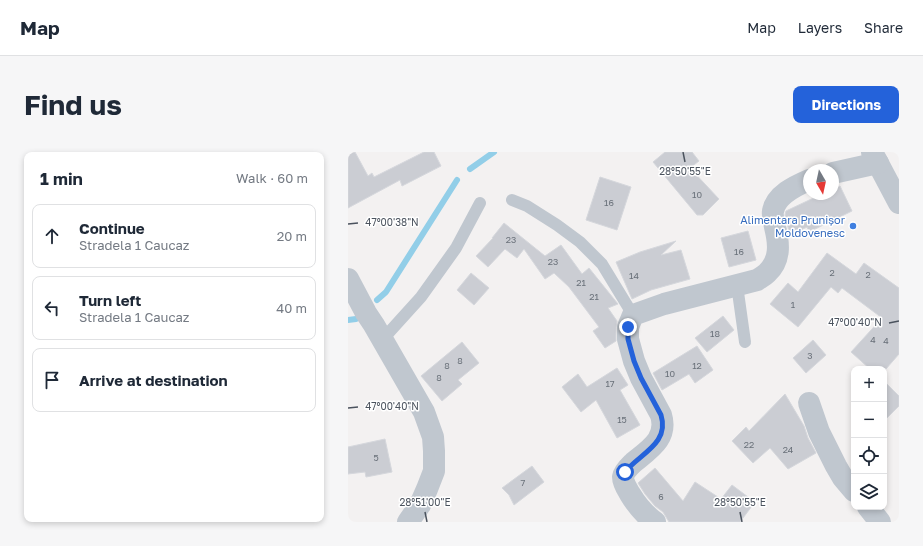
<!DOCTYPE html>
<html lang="en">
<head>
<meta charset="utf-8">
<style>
	body { margin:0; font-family:"Golos Text",sans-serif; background:#f6f6f7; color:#1f2937 }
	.controls { position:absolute; right:12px; bottom:12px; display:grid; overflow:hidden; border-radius:8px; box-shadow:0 2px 6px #0003 }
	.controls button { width:36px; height:36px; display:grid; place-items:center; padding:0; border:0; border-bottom:1px solid #e0e1e3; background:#fff; color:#1f2937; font:20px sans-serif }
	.compass { position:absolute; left:455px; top:12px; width:36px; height:36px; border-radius:50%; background:#fff; box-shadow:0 2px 6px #0003; rotate:171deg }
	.stop { position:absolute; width:12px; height:12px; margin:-9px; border:3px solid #2462da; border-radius:50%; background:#fff }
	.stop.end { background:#2462da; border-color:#fff; box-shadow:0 1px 4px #0008 }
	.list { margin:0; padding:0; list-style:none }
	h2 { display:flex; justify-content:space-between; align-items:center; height:52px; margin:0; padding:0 16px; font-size:17px }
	h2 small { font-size:13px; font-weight:400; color:#747a83 }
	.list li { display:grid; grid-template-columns:26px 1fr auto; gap:12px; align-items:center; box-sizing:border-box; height:64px; margin:0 8px 8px; padding:0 8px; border:1px solid #e0e1e3; border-radius:8px }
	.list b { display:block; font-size:15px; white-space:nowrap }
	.list p { margin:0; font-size:13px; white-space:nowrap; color:#747a83 }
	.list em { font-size:13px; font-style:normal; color:#747a83 }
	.icon { flex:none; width:22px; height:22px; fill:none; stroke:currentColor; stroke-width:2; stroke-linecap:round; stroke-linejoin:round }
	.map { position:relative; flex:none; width:551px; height:370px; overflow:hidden; border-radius:8px }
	header { display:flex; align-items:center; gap:24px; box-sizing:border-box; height:56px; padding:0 20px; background:#fff; border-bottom:1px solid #e0e1e3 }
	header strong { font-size:19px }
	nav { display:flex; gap:22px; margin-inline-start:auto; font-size:14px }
	.intro { display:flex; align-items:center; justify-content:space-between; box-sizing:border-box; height:96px; padding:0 24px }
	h1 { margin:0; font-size:28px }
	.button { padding:10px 18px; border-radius:8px; background:#2462da; color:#fff; font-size:14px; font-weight:700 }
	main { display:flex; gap:24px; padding:0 24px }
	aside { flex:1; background:#fff; border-radius:8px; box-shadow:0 2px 6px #0003 }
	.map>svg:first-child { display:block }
</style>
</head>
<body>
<header>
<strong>Map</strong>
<nav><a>Map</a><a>Layers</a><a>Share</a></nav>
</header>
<div class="intro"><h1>Find us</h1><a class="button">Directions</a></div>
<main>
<aside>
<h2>1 min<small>Walk · 60 m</small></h2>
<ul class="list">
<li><svg class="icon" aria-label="ahead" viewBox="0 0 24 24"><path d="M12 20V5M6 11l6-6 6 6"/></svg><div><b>Continue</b><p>Stradela 1 Caucaz</p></div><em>20 m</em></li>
<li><svg class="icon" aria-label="left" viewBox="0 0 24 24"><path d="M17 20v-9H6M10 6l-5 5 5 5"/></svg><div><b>Turn left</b><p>Stradela 1 Caucaz</p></div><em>40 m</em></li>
<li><svg class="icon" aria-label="arrive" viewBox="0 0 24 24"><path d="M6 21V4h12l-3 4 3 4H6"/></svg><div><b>Arrive at destination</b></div></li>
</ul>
</aside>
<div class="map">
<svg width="551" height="370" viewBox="0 0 551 370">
	<rect width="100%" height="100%" fill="#f3f1f1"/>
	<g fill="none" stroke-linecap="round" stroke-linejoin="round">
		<g stroke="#92cee8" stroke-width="6">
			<polyline points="122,17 146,0"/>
			<polyline points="29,148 38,140 109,28"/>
			<polyline points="0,168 8,167"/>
		</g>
	</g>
	<g fill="#cbcdd3" stroke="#d5d7dc">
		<polygon points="0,0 7,0 20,24 24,21 26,25 76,0 86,0 93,14 54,34 52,28 0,56"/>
		<polygon points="317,0 344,0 351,9 342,16 371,47 355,63 349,63 305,10"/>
		<polygon points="252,25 283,35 269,78 238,68"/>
		<polygon points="492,34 504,59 461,80 459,75 442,83 437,63 438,59 474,42 485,42 485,37"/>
		<polygon points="156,71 197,104 213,93 234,122 241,116 270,152 260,156 269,169 268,175 268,189 257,196 245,179 251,175 221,135 206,121 197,127 176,97 169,106 157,97 140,115 128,104 145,86 144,86"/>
		<polygon points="400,79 408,108 381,115 373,86"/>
		<polygon points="328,89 313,103 333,98 342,127 303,138 284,147 268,110 292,100"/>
		<polygon points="479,101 508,122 516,111 551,136 551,202 538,217 522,217 503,200 534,166 494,136 490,141 483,135 450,175 422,152 440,131 450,140"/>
		<polygon points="123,121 141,136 126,153 109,138"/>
		<polygon points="375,164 386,178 359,200 347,186"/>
		<polygon points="465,188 478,203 458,221 445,206"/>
		<polygon points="114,190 131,211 110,228 114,232 94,249 73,224"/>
		<polygon points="349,194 365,218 347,231 341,222 314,238 305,221"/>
		<polygon points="269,216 280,233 272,238 292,273 269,286 248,248 233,260 214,235 230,222 239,235"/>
		<polygon points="536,229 551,244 551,254 536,269"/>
		<polygon points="437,242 456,274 460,286 468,301 440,317 422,296 405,311 384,289 398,275 401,279"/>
		<polygon points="37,287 44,320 18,325 17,320 0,322 0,295"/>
		<polygon points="184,314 196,330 166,353 161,343 154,336"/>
		<polygon points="307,316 335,349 347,330 373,347 384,333 404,348 404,354 392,370 321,370 315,360 307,354 297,342 290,331"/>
	</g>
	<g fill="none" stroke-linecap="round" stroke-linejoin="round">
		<g stroke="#c0c7cf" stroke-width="12">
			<polyline points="164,48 179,54 209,73 232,90 254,112 285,163"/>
			<polyline points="389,133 397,190"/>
			<polyline points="35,187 73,145 108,96 132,51"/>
		</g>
		<g stroke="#c0c7cf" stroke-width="22">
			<polyline points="524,0 551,51"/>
			<polyline points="485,21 530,11"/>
			<polyline points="0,127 18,161 26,173 76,260 85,285 86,299 86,319 79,337 72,353 60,370"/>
			<polyline points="461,251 471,280 488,314 495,326 506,339"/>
			<polyline points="520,355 532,370"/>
			<path d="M 307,370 C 297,363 288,352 282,342 C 279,337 275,331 275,325 C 276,319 282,314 286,310 C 302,297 320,286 313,263 L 293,226 L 286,209 L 280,187 L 280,175 L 285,163 L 316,152 L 409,128 C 412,126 416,124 419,121 C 433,108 431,91 427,75 C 426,70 424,64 425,59 C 428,43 447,34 461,28"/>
		</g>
	</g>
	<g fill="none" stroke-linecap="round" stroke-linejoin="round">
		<path stroke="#2462da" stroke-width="5" d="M 277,320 C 291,302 322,292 313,263 L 293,226 L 286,209 L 280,187 L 280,175"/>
	</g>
	<path fill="none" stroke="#4a525d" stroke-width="1.5" d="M 335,0 L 337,10M 0,72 L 10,71M 541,171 L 551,169M 0,256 L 10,255M 77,360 L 79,370M 392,360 L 394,370"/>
	<circle fill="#3f7fe0" stroke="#fff" stroke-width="1.5" cx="505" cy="74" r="4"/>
	<g text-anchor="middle" stroke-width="3" stroke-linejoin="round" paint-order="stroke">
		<g font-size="9" fill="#6a717a">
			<text x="349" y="46">10</text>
			<text x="261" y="54">16</text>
			<text x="163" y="91">23</text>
			<text x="391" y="103">16</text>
			<text x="205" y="113">23</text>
			<text x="484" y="124">2</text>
			<text x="520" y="126">2</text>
			<text x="286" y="127">14</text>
			<text x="233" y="134">21</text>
			<text x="246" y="148">21</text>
			<text x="445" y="156">1</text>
			<text x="367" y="185">18</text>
			<text x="525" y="191">4</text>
			<text x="538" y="192">4</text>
			<text x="462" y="207">3</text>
			<text x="112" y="212">8</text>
			<text x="99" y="217">8</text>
			<text x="349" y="217">12</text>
			<text x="322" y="225">10</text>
			<text x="91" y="229">8</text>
			<text x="262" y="235">17</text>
			<text x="274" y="271">15</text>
			<text x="401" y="296">22</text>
			<text x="440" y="301">24</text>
			<text x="28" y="309">5</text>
			<text x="175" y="334">7</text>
			<text x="313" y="348">6</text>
		</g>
		<g font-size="11" fill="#366cbe" stroke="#fff" text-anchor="end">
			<text x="497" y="72">Alimentara Prunișor<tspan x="497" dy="13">Moldovenesc</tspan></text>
		</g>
	</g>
	<g font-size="10" text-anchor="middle" fill="#4a525d" stroke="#fff" stroke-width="3" stroke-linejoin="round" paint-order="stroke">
		<text x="337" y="23">28°50'55"E</text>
		<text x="44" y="74">47°00'38"N</text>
		<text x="507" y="174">47°00'40"N</text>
		<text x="44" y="258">47°00'40"N</text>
		<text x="77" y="354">28°51'00"E</text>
		<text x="392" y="354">28°50'55"E</text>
	</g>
</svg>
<div class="controls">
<button>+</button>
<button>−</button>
<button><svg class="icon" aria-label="locate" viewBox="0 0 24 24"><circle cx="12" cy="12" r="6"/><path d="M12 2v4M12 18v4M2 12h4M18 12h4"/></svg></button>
<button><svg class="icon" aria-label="layers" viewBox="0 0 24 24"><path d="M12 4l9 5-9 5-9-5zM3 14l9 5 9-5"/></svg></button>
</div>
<svg class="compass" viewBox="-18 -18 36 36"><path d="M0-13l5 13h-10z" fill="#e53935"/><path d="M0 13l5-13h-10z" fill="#747a83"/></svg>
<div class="stop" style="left:277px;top:320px"></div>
<div class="stop end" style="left:280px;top:175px"></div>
</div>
</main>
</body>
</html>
